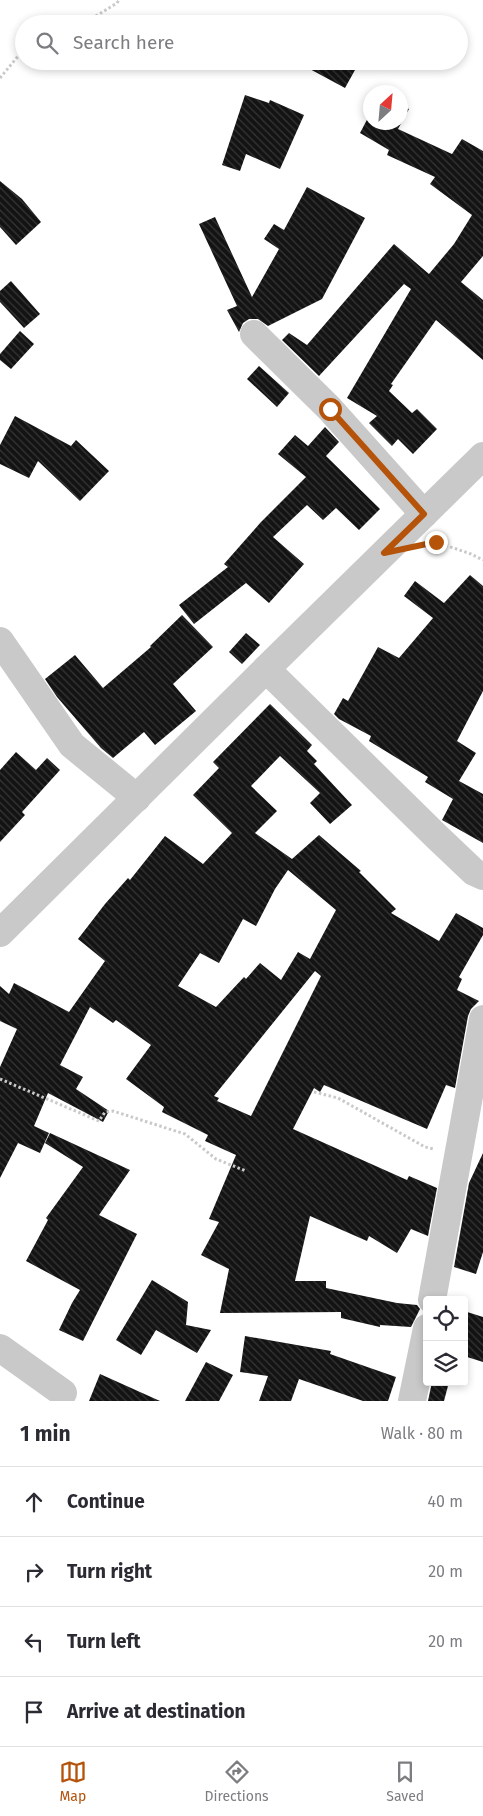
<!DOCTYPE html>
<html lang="en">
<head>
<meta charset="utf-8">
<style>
	body { margin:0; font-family:"Fira Sans",sans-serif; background:#f2f2f3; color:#2b2b33 }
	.controls { position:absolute; right:15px; bottom:15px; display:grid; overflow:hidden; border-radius:5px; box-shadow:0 2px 8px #0003 }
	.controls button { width:45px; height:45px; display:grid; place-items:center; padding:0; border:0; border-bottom:1px solid #e1e1e2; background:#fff; color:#2b2b33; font:25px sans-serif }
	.compass { position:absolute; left:363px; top:85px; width:45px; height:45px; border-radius:50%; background:#fff; box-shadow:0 2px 8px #0003; rotate:26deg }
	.stop { position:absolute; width:15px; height:15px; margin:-11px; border:4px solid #b45309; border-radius:50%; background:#fff }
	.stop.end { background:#b45309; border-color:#fff; box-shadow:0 1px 5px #0008 }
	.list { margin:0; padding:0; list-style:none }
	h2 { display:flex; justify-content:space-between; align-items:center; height:65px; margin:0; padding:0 20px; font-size:21px }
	h2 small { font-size:16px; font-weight:400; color:#7c7c81 }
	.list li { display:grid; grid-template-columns:32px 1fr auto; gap:15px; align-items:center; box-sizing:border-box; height:70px; padding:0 20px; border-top:1px solid #e1e1e2 }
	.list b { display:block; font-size:19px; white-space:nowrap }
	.list em { font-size:16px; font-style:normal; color:#7c7c81 }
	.icon { flex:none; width:28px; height:28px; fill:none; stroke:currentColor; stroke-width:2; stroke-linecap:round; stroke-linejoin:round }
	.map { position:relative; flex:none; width:483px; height:1401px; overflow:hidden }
	.search { position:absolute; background:#fff; box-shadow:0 2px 8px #0003; left:15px; right:15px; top:15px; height:55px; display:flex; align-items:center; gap:12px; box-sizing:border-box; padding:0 18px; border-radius:28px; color:#7c7c81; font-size:19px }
	.sheet { height:345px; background:#fff }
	nav { display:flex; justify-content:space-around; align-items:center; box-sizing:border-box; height:70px; border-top:1px solid #e1e1e2; background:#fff; font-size:14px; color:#7c7c81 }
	nav a { display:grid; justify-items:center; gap:2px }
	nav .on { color:#b45309 }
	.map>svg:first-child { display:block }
</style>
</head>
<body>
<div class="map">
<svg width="483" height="1401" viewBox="0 0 483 1401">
	<defs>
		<pattern id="building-back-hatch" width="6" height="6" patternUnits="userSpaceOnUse" patternTransform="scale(1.25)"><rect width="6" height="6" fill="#131313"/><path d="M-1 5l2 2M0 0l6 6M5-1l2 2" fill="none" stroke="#363636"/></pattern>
	</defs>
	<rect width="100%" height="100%" fill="#fff"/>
	<g fill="url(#building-back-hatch)" fill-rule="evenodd">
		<polygon points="295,61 338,61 355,70 345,88"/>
		<polygon points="245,95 269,103 270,100 304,115 280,169 246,154 240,171 222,165"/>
		<polygon points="400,104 409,109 398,129 452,154 462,139 483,151 483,256 461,282 483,300 483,360 436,320 391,384 393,385 389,391 412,413 417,409 437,429 413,454 398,439 392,446 369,423 377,416 347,398 411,289 404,284 319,376 282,340 289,333 307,345 394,244 429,274 454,244 472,215 430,184 435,177 387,155 389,150 360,133 370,114 370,122 400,122"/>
		<polygon points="0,181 22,199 41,222 16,245 0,227"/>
		<polygon points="307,187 365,218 322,299 268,326 258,319 249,319 243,323 239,332 227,310 237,306 199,224 215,217 252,297 279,249 264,239 274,224 284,230"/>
		<polygon points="11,281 40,314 24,328 0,302 0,291"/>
		<polygon points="20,331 34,344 11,369 0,360 0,354"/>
		<polygon points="259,366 289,393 277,407 247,379"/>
		<polygon points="15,416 71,446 76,440 109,471 80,501 38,461 29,478 0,464 0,445"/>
		<polygon points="325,427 339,442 326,456 380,509 359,530 336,508 323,520 307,505 273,537 304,564 269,603 246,583 194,624 179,605 228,567 224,564 261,522 306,477 278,454 295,435 308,446"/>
		<polygon points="470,575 483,586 483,691 457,741 476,753 459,781 483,794 483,843 442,820 453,799 425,782 428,777 369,741 371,736 339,719 334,714 343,698 348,701 378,647 399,658 433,618 404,596 415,581 444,603"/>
		<polygon points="182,615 213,647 173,684 196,711 155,745 144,732 113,758 101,748 57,697 45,679 75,655 103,688 151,647 150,646"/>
		<polygon points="246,633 260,645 242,664 229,652"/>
		<path d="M 270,704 L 312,745 L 307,751 L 317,761 L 314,764 L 352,805 L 330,824 L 310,803 L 320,793 L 280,756 L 251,786 L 277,811 L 255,833 L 292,859 L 319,835 L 361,871 L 359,872 L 396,909 L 391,913 L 439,941 L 456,913 L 483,928 L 483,935 L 459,977 L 462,979 L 457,990 L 479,1001 L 471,1009 L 468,1016 L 455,1088 L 446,1085 L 427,1129 L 324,1085 L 320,1092 L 314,1088 L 293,1129 L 407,1180 L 409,1176 L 437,1188 L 428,1236 L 411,1229 L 397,1253 L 369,1236 L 367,1241 L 310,1216 L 295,1281 L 326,1281 L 326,1288 L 397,1303 L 417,1305 L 420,1309 L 411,1327 L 380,1325 L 380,1327 L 341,1318 L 341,1312 L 220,1313 L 229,1269 L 201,1255 L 219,1222 L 209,1219 L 236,1155 L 205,1141 L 208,1135 L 162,1112 L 164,1107 L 126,1079 L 151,1045 L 116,1020 L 113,1023 L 90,1007 L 60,1065 L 83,1077 L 76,1089 L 109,1111 L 103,1122 L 48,1093 L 34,1126 L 49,1133 L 40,1153 L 18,1143 L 0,1178 L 0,1067 L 17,1029 L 0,1021 L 0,986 L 9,994 L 14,983 L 69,1012 L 105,961 L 78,939 L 105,904 L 128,878 L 130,880 L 165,836 L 203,864 L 232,833 L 193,795 L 219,768 L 213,762 ZM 288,870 L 336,910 L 310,959 L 298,952 L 281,980 L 260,963 L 246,979 L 244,977 L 216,1007 L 178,986 L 200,953 L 219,963 L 243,919 L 256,926 L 275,889 ZM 315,971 L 321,976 L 251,1116 L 217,1101 L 219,1098 L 214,1096 Z"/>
		<polygon points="16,752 36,770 47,758 60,770 22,812 25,815 0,842 0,770"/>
		<polygon points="50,1133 130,1170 99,1215 137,1234 83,1341 59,1330 72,1303 80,1290 26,1261 48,1220 46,1218 83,1167 45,1143"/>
		<polygon points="483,1153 483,1252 476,1274 454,1267 469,1183"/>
		<polygon points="152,1280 188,1302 186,1325 211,1330 197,1353 156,1330 141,1355 116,1340"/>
		<polygon points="464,1311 483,1317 483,1362 464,1356"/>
		<polygon points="245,1336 331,1351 330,1354 396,1377 388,1401 363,1401 299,1379 291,1401 259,1401 268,1376 240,1372"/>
		<polygon points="206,1362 233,1375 219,1401 185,1401"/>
		<polygon points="100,1374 160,1401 89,1401"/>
		<polygon points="432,1382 449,1382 444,1401 428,1401"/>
	</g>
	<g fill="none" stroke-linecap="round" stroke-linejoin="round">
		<g stroke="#c9c9c9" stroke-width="3" stroke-dasharray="2.5 2.5" stroke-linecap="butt">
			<polyline points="83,24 117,3 119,0"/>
			<polyline points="0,78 24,49"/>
			<polyline points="431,543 436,542 471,554 483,560"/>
			<polyline points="0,1079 99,1121 105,1112 113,1111 185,1134 216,1159 246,1171"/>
			<polyline points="314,1092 338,1098 425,1147 434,1149"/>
		</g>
		<g stroke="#c9c9c9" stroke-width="28">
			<polyline points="254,334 330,409 424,514"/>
			<polyline points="0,641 72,745 137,798"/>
			<polyline points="266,669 436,836 474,872 483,876"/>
			<polyline points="432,1300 483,1019"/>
			<polyline points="0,1348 63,1393"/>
			<polyline points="412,1401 427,1328"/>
		</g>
		<polyline stroke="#c9c9c9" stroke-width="28" points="0,933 266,669 483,456"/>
	</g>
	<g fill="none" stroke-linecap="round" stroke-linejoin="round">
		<polyline stroke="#b45309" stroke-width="6" points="330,409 424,514 384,553 436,542"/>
	</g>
</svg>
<div class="controls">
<button><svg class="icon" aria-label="locate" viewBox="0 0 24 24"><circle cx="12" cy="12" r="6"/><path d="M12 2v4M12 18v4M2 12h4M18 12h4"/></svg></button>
<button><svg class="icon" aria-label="layers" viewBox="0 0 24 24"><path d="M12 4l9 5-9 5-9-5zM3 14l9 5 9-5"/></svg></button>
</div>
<svg class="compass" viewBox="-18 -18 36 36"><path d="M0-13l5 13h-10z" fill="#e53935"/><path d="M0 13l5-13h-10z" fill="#7c7c81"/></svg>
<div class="stop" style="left:330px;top:409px"></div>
<div class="stop end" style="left:436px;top:542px"></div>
<div class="search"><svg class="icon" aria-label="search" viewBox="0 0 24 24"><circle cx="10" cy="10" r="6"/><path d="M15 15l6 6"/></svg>Search here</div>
</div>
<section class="sheet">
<h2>1 min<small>Walk · 80 m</small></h2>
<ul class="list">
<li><svg class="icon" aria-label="ahead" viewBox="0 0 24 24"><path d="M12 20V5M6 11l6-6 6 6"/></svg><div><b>Continue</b></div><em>40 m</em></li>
<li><svg class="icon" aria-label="right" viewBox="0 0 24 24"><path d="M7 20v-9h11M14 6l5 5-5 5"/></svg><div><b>Turn right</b></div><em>20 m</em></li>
<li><svg class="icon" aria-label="left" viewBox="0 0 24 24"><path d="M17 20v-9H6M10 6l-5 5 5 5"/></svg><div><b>Turn left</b></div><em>20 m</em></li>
<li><svg class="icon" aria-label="arrive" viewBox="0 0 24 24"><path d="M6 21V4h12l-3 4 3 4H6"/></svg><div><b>Arrive at destination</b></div></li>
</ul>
</section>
<nav>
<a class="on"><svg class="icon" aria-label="map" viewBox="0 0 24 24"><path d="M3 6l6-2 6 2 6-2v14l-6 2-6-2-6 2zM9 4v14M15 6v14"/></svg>Map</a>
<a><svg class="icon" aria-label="directions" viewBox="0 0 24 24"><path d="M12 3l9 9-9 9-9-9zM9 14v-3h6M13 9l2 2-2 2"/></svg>Directions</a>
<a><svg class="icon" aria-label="saved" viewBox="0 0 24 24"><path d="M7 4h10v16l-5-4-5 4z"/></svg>Saved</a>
</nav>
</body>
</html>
